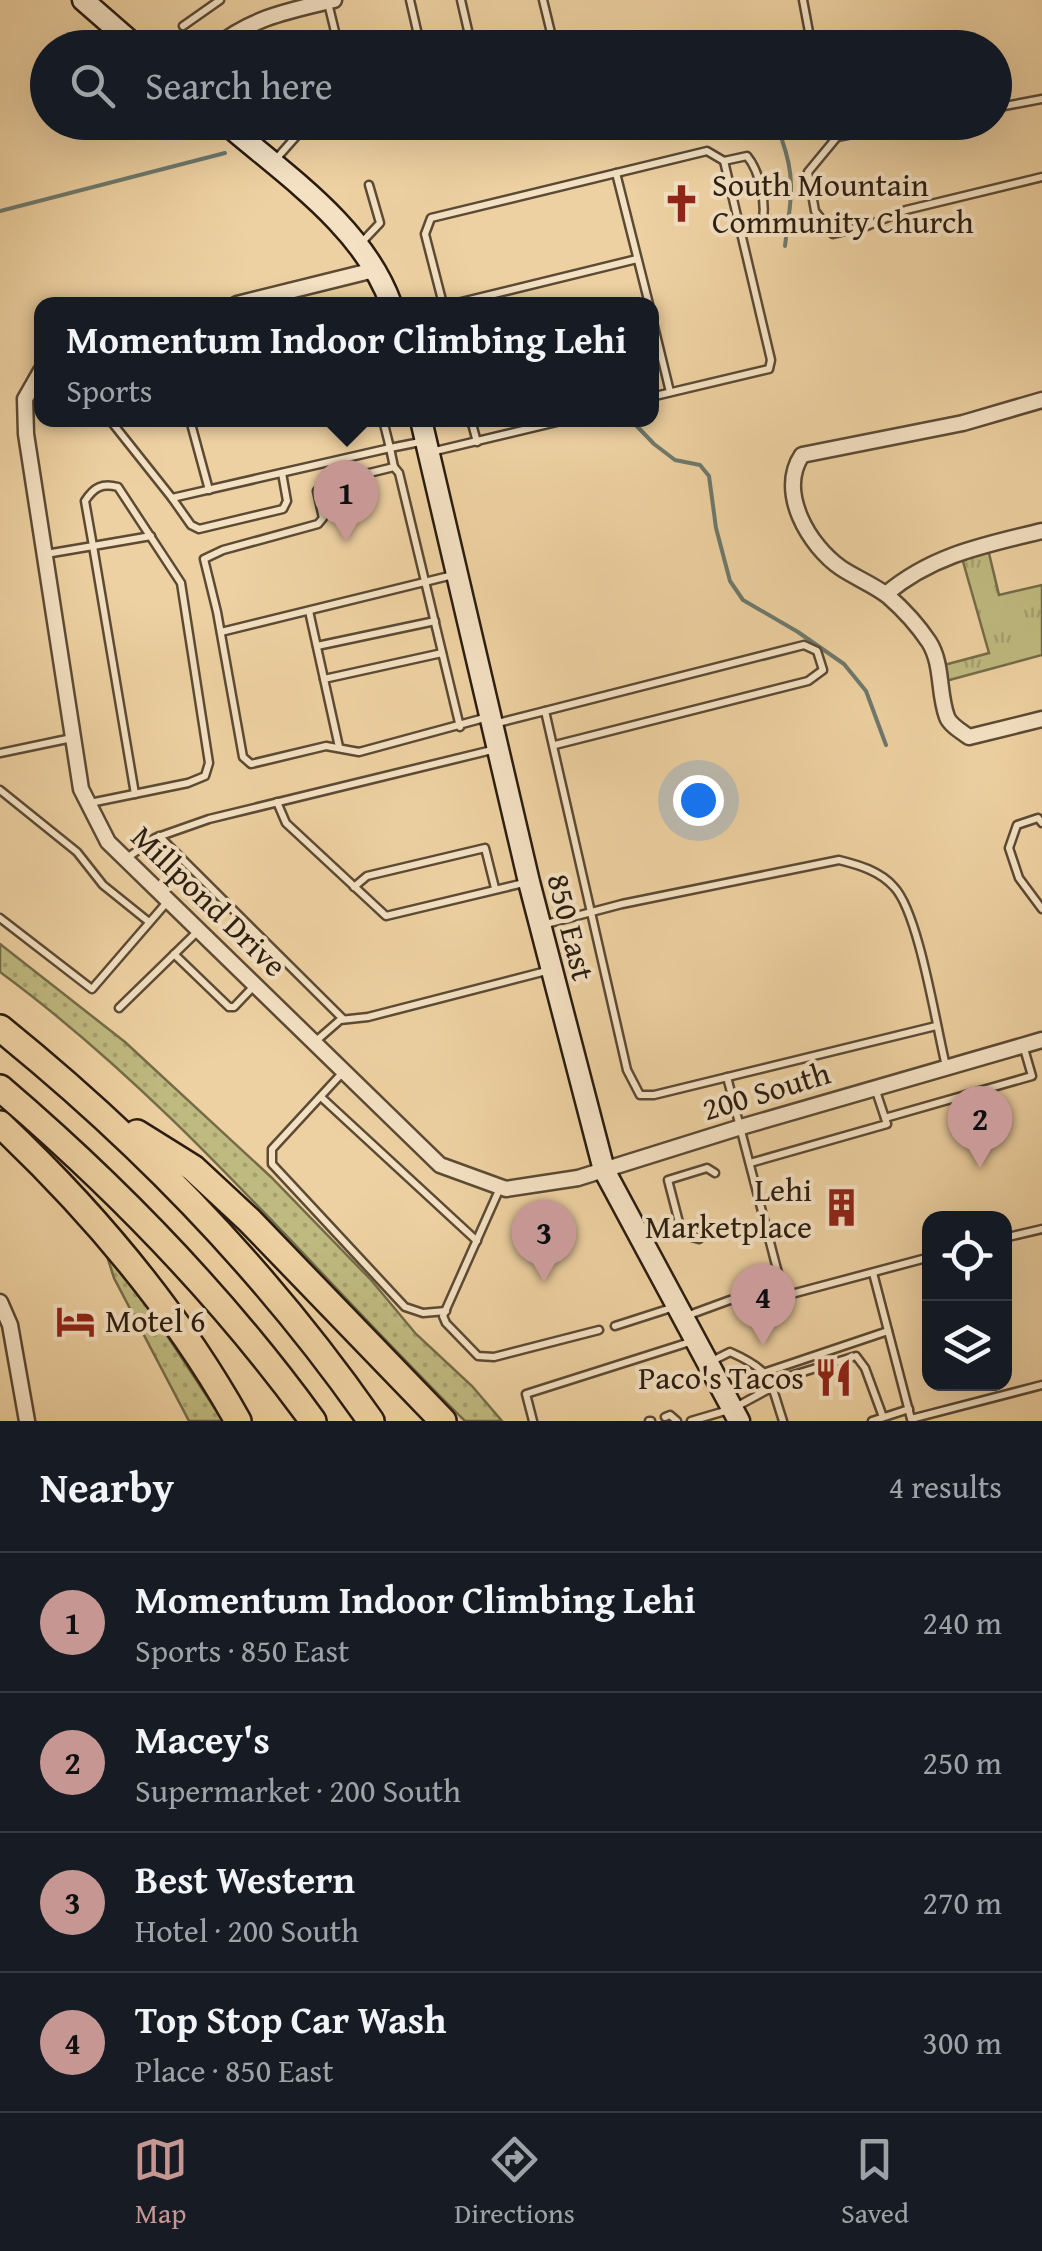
<!DOCTYPE html>
<html lang="en">
<head>
<meta charset="utf-8">
<style>
	body { margin:0; font-family:"Gentium Book Plus",serif; background:#20242c; color:#f1f3f6 }
	.controls { position:absolute; right:30px; bottom:30px; display:grid; overflow:hidden; border-radius:20px; box-shadow:0 10px 40px #0002 }
	.controls button { width:90px; height:90px; display:grid; place-items:center; padding:0; border:0; border-bottom:2px solid #363941; background:#171b24; color:#f1f3f6; font:50px sans-serif }
	.you { position:absolute; left:698px; top:800px; width:35px; height:35px; margin:-25px; border:8px solid #fff; border-radius:50%; background:#1a73e8; box-shadow:0 0 0 15px #1a73e833 }
	.badge { display:grid; place-items:center; width:65px; height:65px; border-radius:50%; background:#c59692; color:#111; font-size:32px; font-weight:700 }
	.pin { position:absolute; translate:-50% -82px; filter:drop-shadow(0 2px 5px #0008) }
	.pin::after { content:''; position:absolute; top:52px; width:35px; height:30px; background:inherit; clip-path:polygon(0 0,100% 0,50% 100%) }
	.popup { position:absolute; left:34px; top:297px; width:625px; height:130px; box-sizing:border-box; display:grid; place-content:center; border-radius:20px; background:#171b24; filter:drop-shadow(0 2px 8px #0005); font-size:32px; white-space:nowrap; color:#9ea1a6 }
	.popup b { font-size:38px; color:#f1f3f6 }
	.popup::after { content:''; position:absolute; left:50%; top:100%; margin-left:-20px; border:20px solid transparent; border-top-color:#171b24 }
	.list { margin:0; padding:0; list-style:none }
	h2 { display:flex; justify-content:space-between; align-items:center; height:130px; margin:0; padding:0 40px; font-size:42px }
	h2 small { font-size:32px; font-weight:400; color:#9ea1a6 }
	.list li { display:grid; grid-template-columns:65px 1fr auto; gap:30px; align-items:center; box-sizing:border-box; height:140px; padding:0 40px; border-top:2px solid #363941 }
	.list b { display:block; font-size:38px; white-space:nowrap }
	.list p { margin:0; font-size:32px; white-space:nowrap; color:#9ea1a6 }
	.list em { font-size:32px; font-style:normal; color:#9ea1a6 }
	.icon { flex:none; width:55px; height:55px; fill:none; stroke:currentColor; stroke-width:2; stroke-linecap:round; stroke-linejoin:round }
	.map { position:relative; flex:none; width:1042px; height:1421px; overflow:hidden }
	.search { position:absolute; background:#171b24; box-shadow:0 10px 40px #0002; left:30px; right:30px; top:30px; height:110px; display:flex; align-items:center; gap:25px; box-sizing:border-box; padding:0 35px; border-radius:55px; color:#9ea1a6; font-size:38px }
	.sheet { height:690px; background:#171b24 }
	nav { display:flex; justify-content:space-around; align-items:center; box-sizing:border-box; height:140px; border-top:2px solid #363941; background:#171b24; font-size:28px; color:#9ea1a6 }
	nav a { display:grid; justify-items:center; gap:5px }
	nav .on { color:#c59692 }
	.map>svg:first-child { display:block }
</style>
</head>
<body>
<div class="map">
<svg width="1042" height="1421" viewBox="0 0 1042 1421">
	<defs>
		<pattern id="grass-dots" width="8" height="8" patternUnits="userSpaceOnUse" patternTransform="scale(2.5)"><rect width="8" height="8" fill="#bfba80"/><path d="M2 2h.1M6 6h.1" fill="none" stroke="#a49f6e" stroke-width="1.8" stroke-linecap="round"/></pattern>
		<pattern id="park-tufts" width="24" height="20" patternUnits="userSpaceOnUse" patternTransform="scale(2.5)"><rect width="24" height="20" fill="#bfba80"/><path d="M3 7l-1-3M5 7V3M7 7l1-3M15 17l-1-3M17 17v-4M19 17l1-3" fill="none" stroke="#a49f6e"/></pattern>
	</defs>
	<rect width="100%" height="100%" fill="#eed1a2"/>
	<filter id="stains"><feTurbulence type="fractalNoise" baseFrequency=".002" numOctaves="4"/><feColorMatrix values="0 0 0 0 .2 0 0 0 0 .09 0 0 0 0 .02 0 0 0 .5 -.17"/></filter>
	<radialGradient id="worn" r=".72"><stop offset=".6" stop-color="#630" stop-opacity="0"/><stop offset="1" stop-color="#630" stop-opacity=".3"/></radialGradient>
	<g fill="url(#grass-dots)" stroke="#746c48" stroke-width="2.5">
		<path d="M 0,944 L 125,1042 L 271,1177 L 371,1280 L 416,1334 L 472,1386 L 502,1421 L 465,1421 C 312,1270 174,1100 0,972 Z"/>
		<polygon points="107,1256 153,1314 223,1421 189,1421 114,1278"/>
	</g>
	<polygon fill="url(#park-tufts)" stroke="#746c48" stroke-width="2.5" points="987,545 999,595 1042,585 1042,655 942,682 944,665 989,653 962,558"/>
	<g fill="none" stroke-linecap="round" stroke-linejoin="round">
		<g stroke="#6d796c" stroke-width="4">
			<path d="M 782,140 C 797,182 790,203 785,246"/>
			<polyline points="0,211 225,153"/>
			<polyline points="631,420 654,444 675,460 700,465 709,476 716,528 730,581 743,600 798,632 844,664 866,691 886,745"/>
		</g>
		<defs>
			<g id="service">
				<polyline points="410,0 421,48"/>
				<polyline points="461,0 472,48"/>
				<polyline points="543,0 552,37"/>
				<polyline points="803,0 812,48"/>
				<polyline points="328,3 339,48"/>
				<polyline points="183,26 220,0"/>
				<polyline points="994,108 1042,99"/>
				<polyline points="832,122 837,137 808,172 815,211 833,234 867,226 906,210 1042,177"/>
				<polyline points="837,137 913,122"/>
				<polyline points="276,159 300,132 317,122"/>
				<path d="M 724,161 L 747,156 C 760,172 767,204 762,224 L 743,232"/>
				<polyline points="616,173 649,304"/>
				<polyline points="363,241 380,223 369,185"/>
				<polyline points="443,304 425,234 431,218 707,151 724,161 771,360 769,369 651,397"/>
				<polyline points="453,304 637,259"/>
				<polyline points="651,314 670,392"/>
				<polyline points="110,420 172,498 390,448 394,467"/>
				<polyline points="190,420 209,490"/>
				<polyline points="383,420 390,448 420,442"/>
				<polyline points="471,420 477,442"/>
				<polyline points="431,452 565,420"/>
				<polyline points="172,498 191,525 199,529 283,509 287,501 282,473"/>
				<path d="M 46,554 L 93,546 L 85,501 C 94,487 102,483 118,487 L 181,583 L 209,763 L 205,776 L 188,783 L 90,803"/>
				<polyline points="309,611 324,679"/>
				<polyline points="221,632 453,575"/>
				<polyline points="317,646 435,621"/>
				<polyline points="545,711 804,645 817,651 823,670 808,681 555,745"/>
				<polyline points="494,724 545,711 627,1070 640,1095 654,1095 936,1026"/>
				<polyline points="460,727 399,473 394,467 324,484 317,491 323,518 318,524 223,550 204,559 217,612 243,757 251,764 326,746 359,752 488,717"/>
				<polyline points="339,747 324,679 442,653"/>
				<polyline points="0,753 72,738"/>
				<polyline points="0,790 77,852 103,885 149,922"/>
				<polyline points="135,794 93,546 151,536"/>
				<polyline points="277,802 286,823 386,916 528,882"/>
				<polyline points="1042,823 1038,818 1017,825 1009,848 1019,878 1042,909"/>
				<polyline points="159,836 343,1019"/>
				<polyline points="127,858 155,838 209,819 496,749"/>
				<polyline points="354,887 367,876 485,848 495,888"/>
				<polyline points="0,918 92,989 168,901"/>
				<path d="M 546,924 L 622,904 L 839,860 C 859,865 880,871 894,887 C 919,913 936,1026 946,1066"/>
				<polyline points="174,954 229,1007 234,1007 253,987"/>
				<polyline points="119,1008 198,931"/>
				<polyline points="316,1041 340,1020 368,1017 550,970"/>
				<polyline points="344,1071 272,1149 272,1164 405,1307 423,1313 446,1311"/>
				<polyline points="727,1077 784,1296"/>
				<polyline points="876,1091 885,1118"/>
				<polyline points="321,1097 477,1241"/>
				<polyline points="750,1163 887,1124 885,1118 1032,1076 1023,1045"/>
				<polyline points="500,1188 443,1316 446,1323 478,1356 494,1357 599,1330"/>
				<polyline points="1004,1238 1042,1229"/>
				<polyline points="699,1239 682,1234 668,1180 707,1168 715,1173"/>
				<polyline points="873,1273 911,1419 1042,1385"/>
				<polyline points="689,1315 730,1300 784,1296 930,1257"/>
				<polyline points="615,1326 671,1308"/>
				<path d="M 712,1361 L 730,1352 C 773,1371 769,1379 783,1421"/>
				<polyline points="766,1372 888,1331"/>
				<polyline points="770,1382 856,1356 865,1368 883,1417"/>
				<polyline points="665,1417 670,1415 677,1421"/>
				<polyline points="533,1421 526,1394 693,1341"/>
				<polyline points="649,1421 651,1421"/>
				<polyline points="691,1421 732,1409 771,1388"/>
				<polyline points="872,1421 909,1409"/>
			</g>
			<g id="minor">
				<path d="M 214,48 C 253,17 288,11 334,0"/>
				<polyline points="237,304 374,270"/>
				<polyline points="41,371 25,399 26,434 81,789 108,842 440,1165 506,1189 578,1178 741,1127 1042,1040"/>
				<path d="M 1042,400 L 963,423 L 802,455 C 777,492 809,546 841,568 C 856,578 874,585 888,596 C 904,610 917,624 929,642 C 943,664 938,693 947,717 C 950,725 962,732 969,737 L 1042,719"/>
				<path d="M 886,594 C 932,555 984,545 1042,531"/>
				<polyline points="0,1302 10,1325 27,1421"/>
			</g>
			<g id="secondary">
				<polyline points="83,0 138,48"/>
				<path d="M 224,122 C 285,175 363,226 391,304"/>
				<polyline points="421,420 529,882 604,1170 739,1421"/>
			</g>
			<g id="motorway">
				<path d="M 0,1028 C 141,1142 267,1272 371,1421"/>
				<path d="M 0,1088 C 117,1188 223,1297 313,1421"/>
				<path d="M 0,1124 C 92,1211 176,1310 238,1421"/>
				<polyline points="137,1133 193,1168 249,1220 443,1421"/>
			</g>
		</defs>
		<use href="#service" stroke="#5b4a34" stroke-width="11"/>
		<use href="#minor" stroke="#5b4a34" stroke-width="19"/>
		<use href="#secondary" stroke="#2a1d10" stroke-width="25"/>
		<use href="#motorway" stroke="#2a1d10" stroke-width="30"/>
		<use href="#service" stroke="#f4e1c3" stroke-width="6"/>
		<use href="#minor" stroke="#f4e1c3" stroke-width="14"/>
		<use href="#secondary" stroke="#f4e1c3" stroke-width="20"/>
		<use href="#motorway" stroke="#eed1a2" stroke-width="25"/>
	</g>
	<defs>
		<symbol id="church-bare" viewBox="-9 -9 18 18"><path d="M-1.2-6h2.4v3.5h3.3v2.4h-3.3V6h-2.4V-.1h-3.3v-2.4h3.3Z" fill="#8f2418" stroke="#f4e1c3" stroke-width="2.5" paint-order="stroke"/></symbol>
		<symbol id="building-bare" viewBox="-9 -9 18 18"><path d="M-4-6H4V6H1V3H-1V6H-4ZM-2.5-4.3h1.7v1.8h-1.7ZM.8-4.3h1.7v1.8H.8ZM-2.5-1h1.7V.8h-1.7ZM.8-1h1.7V.8H.8Z" fill="#8f2418" stroke="#f4e1c3" stroke-width="2.5" paint-order="stroke"/></symbol>
		<symbol id="hotel-bare" viewBox="-9 -9 18 18"><path d="M-6-4.5h1.5V1H6V5H4.5V3h-9V5H-6ZM-4 0a1.8 1.8 0 1 1 3.6 0ZM.5 0V-2.5h3Q6-2.5 6 0Z" fill="#8f2418" stroke="#f4e1c3" stroke-width="2.5" paint-order="stroke"/></symbol>
		<symbol id="restaurant-bare" viewBox="-9 -9 18 18"><path d="M-5-6h1v4h1v-4h1v4h1v-4h1v5L-1.5 .5V6h-2V.5L-5-1ZM5-6V6H3V1.5H1.5Q1.5-4 5-6Z" fill="#8f2418" stroke="#f4e1c3" stroke-width="2.5" paint-order="stroke"/></symbol>
	</defs>
	<g fill-rule="evenodd">
		<use href="#church-bare" x="654" y="176" width="55" height="55"/>
		<use href="#building-bare" x="814" y="1180" width="55" height="55"/>
		<use href="#hotel-bare" x="48" y="1294" width="55" height="55"/>
		<use href="#restaurant-bare" x="806" y="1350" width="55" height="55"/>
	</g>
	<g text-anchor="middle" stroke-width="8" stroke-linejoin="round" paint-order="stroke">
		<g font-size="32" fill="#2a1d10" stroke="#f4e1c3" text-anchor="start">
			<text x="712" y="196">South Mountain<tspan x="712" dy="37">Community Church</tspan></text>
			<text x="812" y="1201" text-anchor="end">Lehi<tspan x="812" dy="37">Marketplace</tspan></text>
			<text x="105" y="1332">Motel 6</text>
			<text x="804" y="1389" text-anchor="end">Paco's Tacos</text>
		</g>
		<g font-size="32" fill="#2a1d10" stroke="#f4e1c3">
			<text transform="translate(209 901) rotate(44)" y="11">Millpond Drive</text>
			<text transform="translate(571 927) rotate(76)" y="11">850 East</text>
			<text transform="translate(766 1091) rotate(-17)" y="11">200 South</text>
		</g>
	</g>
	<rect width="100%" height="100%" filter="url(#stains)"/>
	<rect width="100%" height="100%" fill="url(#worn)"/>
</svg>
<div class="controls">
<button><svg class="icon" aria-label="locate" viewBox="0 0 24 24"><circle cx="12" cy="12" r="6"/><path d="M12 2v4M12 18v4M2 12h4M18 12h4"/></svg></button>
<button><svg class="icon" aria-label="layers" viewBox="0 0 24 24"><path d="M12 4l9 5-9 5-9-5zM3 14l9 5 9-5"/></svg></button>
</div>
<div class="you"></div>
<div class="pin badge" style="left:346px;top:542px">1</div>
<div class="popup"><b>Momentum Indoor Climbing Lehi</b>Sports</div>
<div class="pin badge" style="left:980px;top:1168px">2</div>
<div class="pin badge" style="left:544px;top:1282px">3</div>
<div class="pin badge" style="left:763px;top:1346px">4</div>
<div class="search"><svg class="icon" aria-label="search" viewBox="0 0 24 24"><circle cx="10" cy="10" r="6"/><path d="M15 15l6 6"/></svg>Search here</div>
</div>
<section class="sheet">
<h2>Nearby<small>4 results</small></h2>
<ul class="list">
<li><span class="badge">1</span><div><b>Momentum Indoor Climbing Lehi</b><p>Sports · 850 East</p></div><em>240 m</em></li>
<li><span class="badge">2</span><div><b>Macey's</b><p>Supermarket · 200 South</p></div><em>250 m</em></li>
<li><span class="badge">3</span><div><b>Best Western</b><p>Hotel · 200 South</p></div><em>270 m</em></li>
<li><span class="badge">4</span><div><b>Top Stop Car Wash</b><p>Place · 850 East</p></div><em>300 m</em></li>
</ul>
</section>
<nav>
<a class="on"><svg class="icon" aria-label="map" viewBox="0 0 24 24"><path d="M3 6l6-2 6 2 6-2v14l-6 2-6-2-6 2zM9 4v14M15 6v14"/></svg>Map</a>
<a><svg class="icon" aria-label="directions" viewBox="0 0 24 24"><path d="M12 3l9 9-9 9-9-9zM9 14v-3h6M13 9l2 2-2 2"/></svg>Directions</a>
<a><svg class="icon" aria-label="saved" viewBox="0 0 24 24"><path d="M7 4h10v16l-5-4-5 4z"/></svg>Saved</a>
</nav>
</body>
</html>
